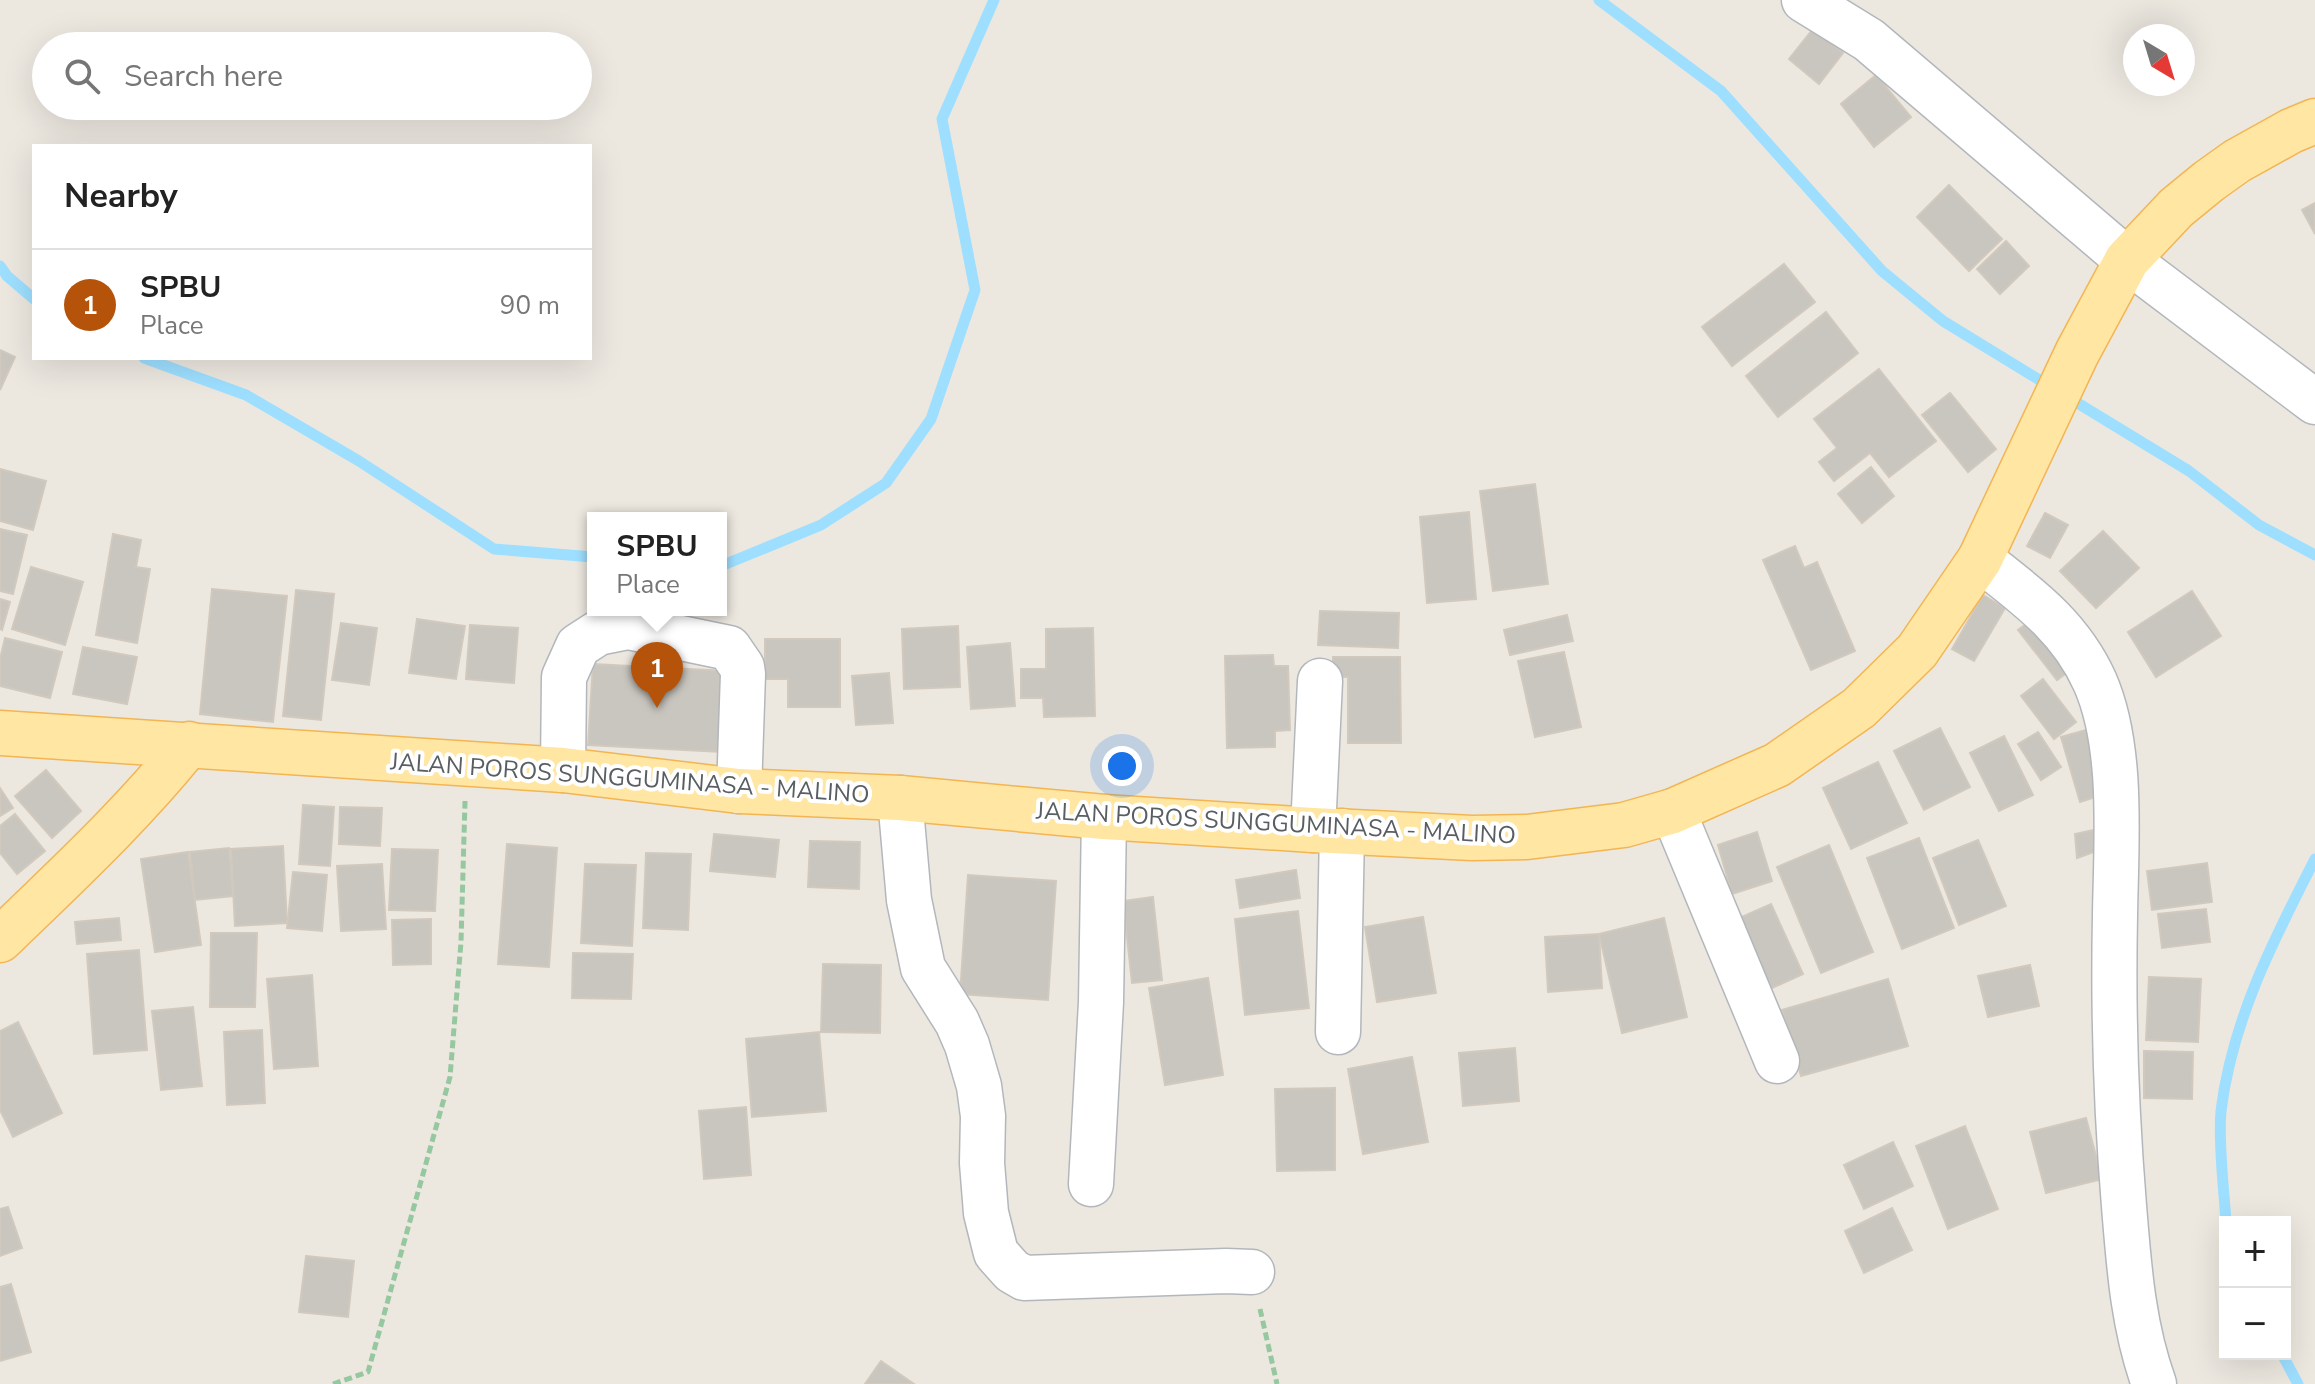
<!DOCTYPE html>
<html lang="en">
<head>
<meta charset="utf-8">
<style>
	body { margin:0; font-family:"Nunito Sans",sans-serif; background:#f6f6f6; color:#222 }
	.controls { position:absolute; right:24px; bottom:24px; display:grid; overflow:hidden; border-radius:0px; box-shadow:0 8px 32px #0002 }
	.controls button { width:72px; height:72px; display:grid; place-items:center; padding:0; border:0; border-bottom:2px solid #e0e0e0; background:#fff; color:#222; font:40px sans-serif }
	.compass { position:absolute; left:2123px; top:24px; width:72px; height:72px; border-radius:50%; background:#fff; box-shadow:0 8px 32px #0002; rotate:142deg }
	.you { position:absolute; left:1122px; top:766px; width:28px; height:28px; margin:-20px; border:6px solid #fff; border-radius:50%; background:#1a73e8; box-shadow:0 0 0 12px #1a73e833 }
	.badge { display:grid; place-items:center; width:52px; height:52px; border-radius:50%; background:#b45309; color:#fff; font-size:26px; font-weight:700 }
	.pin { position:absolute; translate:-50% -66px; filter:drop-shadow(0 2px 4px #0008) }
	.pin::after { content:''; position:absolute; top:42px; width:28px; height:24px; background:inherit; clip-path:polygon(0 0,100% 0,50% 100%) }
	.popup { position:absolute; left:587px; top:512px; width:140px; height:104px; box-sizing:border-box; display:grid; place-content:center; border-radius:0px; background:#fff; filter:drop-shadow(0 2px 6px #0005); font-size:26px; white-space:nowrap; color:#767676 }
	.popup b { font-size:30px; color:#222 }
	.popup::after { content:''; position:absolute; left:50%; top:100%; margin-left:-16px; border:16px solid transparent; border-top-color:#fff }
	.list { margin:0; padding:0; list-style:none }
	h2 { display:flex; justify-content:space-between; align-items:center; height:104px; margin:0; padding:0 32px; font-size:34px }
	h2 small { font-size:26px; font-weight:400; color:#767676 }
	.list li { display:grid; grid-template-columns:52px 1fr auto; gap:24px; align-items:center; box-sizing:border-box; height:112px; padding:0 32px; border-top:2px solid #e0e0e0 }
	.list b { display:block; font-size:30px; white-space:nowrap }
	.list p { margin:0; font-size:26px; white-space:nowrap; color:#767676 }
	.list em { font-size:26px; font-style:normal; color:#767676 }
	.icon { flex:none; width:44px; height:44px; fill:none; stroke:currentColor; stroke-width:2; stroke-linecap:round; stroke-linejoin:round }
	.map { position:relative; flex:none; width:2315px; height:1384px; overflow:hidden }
	.search { position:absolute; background:#fff; box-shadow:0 8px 32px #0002; left:32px; top:32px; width:560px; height:88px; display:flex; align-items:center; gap:20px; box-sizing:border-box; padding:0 28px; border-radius:44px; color:#767676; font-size:30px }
	.panel { position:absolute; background:#fff; box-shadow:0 8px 32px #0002; left:32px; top:144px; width:560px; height:216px; border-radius:0px }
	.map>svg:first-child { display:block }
</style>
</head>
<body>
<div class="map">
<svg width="2315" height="1384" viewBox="0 0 2315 1384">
	<rect width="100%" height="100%" fill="#ece8e0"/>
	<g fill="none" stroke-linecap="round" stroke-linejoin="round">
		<g stroke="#9edfff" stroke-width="11">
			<polyline points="1599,0 1721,91 1882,271 1943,321 2051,387"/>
			<polyline points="0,266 7,276 34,299"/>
			<polyline points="144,358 246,395 359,461 494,549 593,557"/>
			<polyline points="2066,396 2189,471 2259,525 2315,555"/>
			<polyline points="721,566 821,525 886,483 931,419 975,290 942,119 994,0"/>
			<path d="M 2226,1222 C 2224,1188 2218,1144 2221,1111 C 2232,1020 2274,939 2315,859"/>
			<polyline points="2282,1354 2298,1384"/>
		</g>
	</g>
	<g fill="#c9c5bf" stroke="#d1c9be" stroke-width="2">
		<polygon points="1813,29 1843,53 1819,84 1789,59"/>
		<polygon points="1876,75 1911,117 1874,147 1841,104"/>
		<polygon points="1949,185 2002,239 1969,271 1917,217"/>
		<polygon points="2315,203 2315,234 2302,210"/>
		<polygon points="2006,241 2029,266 2000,294 1977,269"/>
		<polygon points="1784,264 1815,302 1732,366 1702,327"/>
		<polygon points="1826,312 1858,353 1778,417 1746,376"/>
		<polygon points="0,350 15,357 0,390"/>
		<polygon points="1879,369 1936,441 1889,477 1870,453 1834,481 1819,462 1837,448 1814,419"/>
		<polygon points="1950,393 1996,449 1968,472 1922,415"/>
		<polygon points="1871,467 1894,496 1862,523 1838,494"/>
		<polygon points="0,469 46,481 33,530 0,521"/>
		<polygon points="1535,484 1548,584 1493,591 1480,491"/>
		<polygon points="1469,512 1476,599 1427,603 1420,517"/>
		<polygon points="2045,513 2068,525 2050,558 2027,546"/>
		<polygon points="0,529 27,535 13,594 0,591"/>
		<polygon points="2103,531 2139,568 2096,608 2060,571"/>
		<polygon points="113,534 141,540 136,567 150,569 137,643 96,635"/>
		<polygon points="1795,546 1804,568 1817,562 1855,651 1811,670 1763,560"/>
		<polygon points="31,567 83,582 65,645 12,629"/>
		<polygon points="212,589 287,596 273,722 200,714"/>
		<polygon points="296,590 334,594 321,720 283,716"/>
		<polygon points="2192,591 2221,636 2156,677 2128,632"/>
		<polygon points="1983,595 2005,608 1974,661 1952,649"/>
		<polygon points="0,599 10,602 2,630 0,629"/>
		<polygon points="1320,611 1399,613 1398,648 1318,645"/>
		<polygon points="1567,615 1573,641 1510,655 1504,630"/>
		<polygon points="2038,615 2077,665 2057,680 2018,630"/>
		<polygon points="417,619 465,626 456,679 409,673"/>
		<polygon points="341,623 377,628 369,685 332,680"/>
		<polygon points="470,625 518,628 514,683 466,679"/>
		<polygon points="958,626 960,687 904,689 902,629"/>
		<polygon points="1093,628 1095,716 1044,717 1043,698 1021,698 1021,669 1046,669 1046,629"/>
		<polygon points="5,638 62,652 50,698 0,686 0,659"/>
		<polygon points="765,639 840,639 840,707 788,707 788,679 765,679"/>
		<polygon points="1010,643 1015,706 971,709 967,647"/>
		<polygon points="83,647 137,657 127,704 73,694"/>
		<polygon points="1564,652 1581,727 1535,737 1518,661"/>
		<polygon points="1273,655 1274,666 1288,666 1290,730 1275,731 1275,747 1227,748 1225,656"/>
		<polygon points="1333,657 1400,657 1401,743 1348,743 1348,677 1333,677"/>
		<polygon points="593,664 726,671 722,752 588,745"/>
		<polygon points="889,673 893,723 856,725 852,676"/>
		<polygon points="2043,679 2076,722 2054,739 2021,696"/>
		<polygon points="1940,728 1970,787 1924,810 1894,751"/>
		<polygon points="2086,730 2105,794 2080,802 2061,737"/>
		<polygon points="2038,732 2061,767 2041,780 2018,744"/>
		<polygon points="2004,736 2033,795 1999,811 1970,753"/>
		<polygon points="1878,762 1907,823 1851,849 1823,788"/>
		<polygon points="46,770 81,811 52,838 15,796"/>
		<polygon points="0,788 13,808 0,816"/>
		<polygon points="303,805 334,807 330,866 299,864"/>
		<polygon points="340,807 382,808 380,846 339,844"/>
		<polygon points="15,814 45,851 17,874 0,853 0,826"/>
		<polygon points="2098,829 2099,850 2077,858 2075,834"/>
		<polygon points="1757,832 1772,881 1732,894 1718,845"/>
		<polygon points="714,834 779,840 775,877 710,871"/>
		<polygon points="1919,838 1954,928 1902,949 1867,858"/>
		<polygon points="1978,840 2006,906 1959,925 1933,858"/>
		<polygon points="810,841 860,842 859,889 808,887"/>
		<polygon points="507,844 557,848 549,967 498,964"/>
		<polygon points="1829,845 1873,952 1821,973 1777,867"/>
		<polygon points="283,846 287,923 235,926 231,849"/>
		<polygon points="229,848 233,896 195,900 190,852"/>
		<polygon points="392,849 438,850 435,911 389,910"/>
		<polygon points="188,852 201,945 155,952 141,859"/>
		<polygon points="646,853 691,854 688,930 643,928"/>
		<polygon points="2207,863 2212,902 2152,910 2147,871"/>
		<polygon points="382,864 386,929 341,931 337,866"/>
		<polygon points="585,864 636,865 632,946 581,943"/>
		<polygon points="1296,870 1300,898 1240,908 1236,880"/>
		<polygon points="293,872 327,875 322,931 287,928"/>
		<polygon points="968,875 1056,881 1048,1000 960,994"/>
		<polygon points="1153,897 1162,980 1132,983 1123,901"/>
		<polygon points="1771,904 1803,974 1770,989 1737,919"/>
		<polygon points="2206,909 2210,942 2162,948 2158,914"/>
		<polygon points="1298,911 1309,1008 1245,1015 1235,919"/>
		<polygon points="1423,917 1436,993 1377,1002 1365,927"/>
		<polygon points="119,918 121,940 77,944 75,922"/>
		<polygon points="1664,918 1687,1017 1622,1033 1599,934"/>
		<polygon points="431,919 431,964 393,965 392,920"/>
		<polygon points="211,933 257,933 255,1007 210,1007"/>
		<polygon points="1599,934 1602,988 1548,992 1545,937"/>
		<polygon points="139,950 147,1050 94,1054 87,954"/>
		<polygon points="573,953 633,954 631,999 572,998"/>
		<polygon points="823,964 881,965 880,1033 821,1032"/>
		<polygon points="2030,965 2039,1006 1988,1017 1978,976"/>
		<polygon points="312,975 318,1066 274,1069 267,979"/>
		<polygon points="2149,977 2201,979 2198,1042 2146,1040"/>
		<polygon points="1208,978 1223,1075 1165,1085 1149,988"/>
		<polygon points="1888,979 1908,1046 1801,1076 1782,1010"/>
		<polygon points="193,1007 202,1086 161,1090 152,1011"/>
		<polygon points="18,1022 62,1113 13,1137 0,1110 0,1031"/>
		<polygon points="262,1030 265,1103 227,1105 224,1032"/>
		<polygon points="819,1032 826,1111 752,1117 746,1039"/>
		<polygon points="1515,1048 1519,1101 1463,1106 1459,1053"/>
		<polygon points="2144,1051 2193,1052 2192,1099 2144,1098"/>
		<polygon points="1412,1057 1428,1142 1363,1154 1348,1069"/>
		<polygon points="1335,1088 1335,1170 1277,1171 1275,1089"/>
		<polygon points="746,1107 751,1175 704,1179 699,1111"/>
		<polygon points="2086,1118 2102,1179 2046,1193 2030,1132"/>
		<polygon points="1965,1126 1998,1209 1948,1229 1916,1146"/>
		<polygon points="1893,1142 1913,1186 1864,1209 1844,1165"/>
		<polygon points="8,1207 22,1248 0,1256 0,1209"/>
		<polygon points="1892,1208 1912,1250 1864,1273 1845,1231"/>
		<polygon points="306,1256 354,1261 348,1317 299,1312"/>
		<polygon points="11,1284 31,1352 0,1361 0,1287"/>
		<polygon points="881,1361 914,1384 865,1384"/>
	</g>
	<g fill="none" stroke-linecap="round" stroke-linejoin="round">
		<defs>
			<g id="minor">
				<polyline points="1804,0 1869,40 2127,260 2315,402"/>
				<path d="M 1980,559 C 2026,595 2070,626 2095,682 C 2124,748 2116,844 2115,915 C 2113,1012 2116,1109 2124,1206 C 2129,1267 2133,1326 2154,1384"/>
				<polyline points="563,770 564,677 578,646 598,633 628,627 729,648 742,667 743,674 739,791"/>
				<polyline points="900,798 909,900 923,968 957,1022 967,1045 979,1086 983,1116 982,1163 986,1213 996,1253 1012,1271 1024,1278 1226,1271 1252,1272"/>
				<polyline points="1673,811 1777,1061"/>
				<polyline points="1313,830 1320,681"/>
				<polyline points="1338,1032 1342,831"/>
				<polyline points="1091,1184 1101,1002 1104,817"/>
			</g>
			<g id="major">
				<polyline points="0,733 563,770 739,791 900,798 1104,817 1313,830 1472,838 1527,837 1624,825 1673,811 1777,765 1859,708 1917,651 1980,559 2077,353 2127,260 2176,208 2209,181 2237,161 2291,131 2315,121"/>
				<path d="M 0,940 C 65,877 132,815 189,744"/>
			</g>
		</defs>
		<use href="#minor" stroke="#b3b7bb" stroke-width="47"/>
		<use href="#major" stroke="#f3b552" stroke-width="47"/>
		<g stroke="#96c89f" stroke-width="5" stroke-dasharray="8 4" stroke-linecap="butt">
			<polyline points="1260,1309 1277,1384"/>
			<polyline points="333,1384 368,1372 450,1077 461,942 465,801"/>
		</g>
		<use href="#minor" stroke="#fff" stroke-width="44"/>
		<use href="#major" stroke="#ffe6a3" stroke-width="44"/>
	</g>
	<g text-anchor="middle" stroke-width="8" stroke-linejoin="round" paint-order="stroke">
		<g font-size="24" fill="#595e62" stroke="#fff">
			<text transform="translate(630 778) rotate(4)" y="8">JALAN POROS SUNGGUMINASA - MALINO</text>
			<text transform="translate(1276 823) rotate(3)" y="8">JALAN POROS SUNGGUMINASA - MALINO</text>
		</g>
	</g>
</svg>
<div class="controls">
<button>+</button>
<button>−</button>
</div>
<svg class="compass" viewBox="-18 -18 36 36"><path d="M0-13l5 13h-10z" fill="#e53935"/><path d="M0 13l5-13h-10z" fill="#767676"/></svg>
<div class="you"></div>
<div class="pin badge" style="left:657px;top:708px">1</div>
<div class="popup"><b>SPBU</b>Place</div>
<div class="search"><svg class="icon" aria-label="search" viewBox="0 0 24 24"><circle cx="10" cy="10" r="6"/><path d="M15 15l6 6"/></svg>Search here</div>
<section class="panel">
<h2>Nearby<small></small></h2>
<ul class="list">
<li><span class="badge">1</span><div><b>SPBU</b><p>Place</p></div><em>90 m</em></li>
</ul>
</section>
</div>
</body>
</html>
